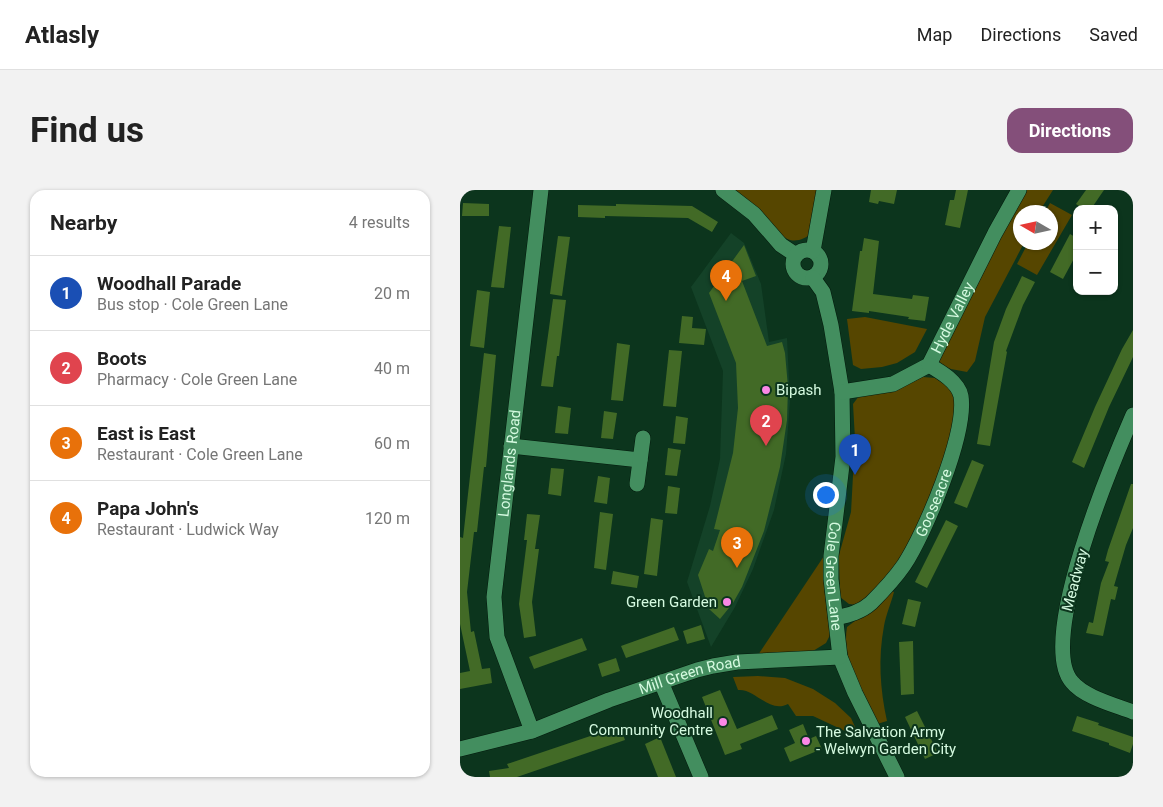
<!DOCTYPE html>
<html lang="en">
<head>
<meta charset="utf-8">
<style>
	body { margin:0; font-family:Roboto,sans-serif; background:#f2f2f2; color:#222 }
	.controls { position:absolute; right:15px; top:15px; display:grid; overflow:hidden; border-radius:10px; box-shadow:0 1px 4px #0004 }
	.controls button { width:45px; height:45px; display:grid; place-items:center; padding:0; border:0; border-bottom:1px solid #e0e0e0; background:#fff; color:#222; font:25px sans-serif }
	.compass { position:absolute; left:553px; top:15px; width:45px; height:45px; border-radius:50%; background:#fff; box-shadow:0 1px 4px #0004; rotate:279deg }
	.you { position:absolute; left:365px; top:304px; width:18px; height:18px; margin:-12px; border:4px solid #fff; border-radius:50%; background:#1a73e8; box-shadow:0 0 0 8px #1a73e833 }
	.badge { display:grid; place-items:center; width:32px; height:32px; border-radius:50%; background:#844f7a; color:#fff; font-size:16px; font-weight:700 }
	.pin { position:absolute; translate:-50% -41px; filter:drop-shadow(0 1px 2px #0008) }
	.pin::after { content:''; position:absolute; top:26px; width:18px; height:15px; background:inherit; clip-path:polygon(0 0,100% 0,50% 100%) }
	.list { margin:0; padding:0; list-style:none }
	h2 { display:flex; justify-content:space-between; align-items:center; height:65px; margin:0; padding:0 20px; font-size:21px }
	h2 small { font-size:16px; font-weight:400; color:#767676 }
	.list li { display:grid; grid-template-columns:32px 1fr auto; gap:15px; align-items:center; box-sizing:border-box; height:75px; padding:0 20px; border-top:1px solid #e0e0e0 }
	.list b { display:block; font-size:19px; white-space:nowrap }
	.list p { margin:0; font-size:16px; white-space:nowrap; color:#767676 }
	.list em { font-size:16px; font-style:normal; color:#767676 }
	.map { position:relative; flex:none; width:673px; height:587px; overflow:hidden; border-radius:15px }
	header { display:flex; align-items:center; gap:30px; box-sizing:border-box; height:70px; padding:0 25px; background:#fff; border-bottom:1px solid #e0e0e0 }
	header strong { font-size:24px }
	nav { display:flex; gap:28px; margin-inline-start:auto; font-size:18px }
	.intro { display:flex; align-items:center; justify-content:space-between; box-sizing:border-box; height:120px; padding:0 30px }
	h1 { margin:0; font-size:35px }
	.button { padding:12px 22px; border-radius:15px; background:#844f7a; color:#fff; font-size:18px; font-weight:700 }
	main { display:flex; gap:30px; padding:0 30px }
	aside { flex:1; background:#fff; border-radius:15px; box-shadow:0 1px 4px #0004 }
	.map>svg:first-child { display:block }
</style>
</head>
<body>
<header>
<strong>Atlasly</strong>
<nav><a>Map</a><a>Directions</a><a>Saved</a></nav>
</header>
<div class="intro"><h1>Find us</h1><a class="button">Directions</a></div>
<main>
<aside>
<h2>Nearby<small>4 results</small></h2>
<ul class="list">
<li><span class="badge" style="background:#1a4fb4">1</span><div><b>Woodhall Parade</b><p>Bus stop · Cole Green Lane</p></div><em>20 m</em></li>
<li><span class="badge" style="background:#e0444e">2</span><div><b>Boots</b><p>Pharmacy · Cole Green Lane</p></div><em>40 m</em></li>
<li><span class="badge" style="background:#e8710a">3</span><div><b>East is East</b><p>Restaurant · Cole Green Lane</p></div><em>60 m</em></li>
<li><span class="badge" style="background:#e8710a">4</span><div><b>Papa John's</b><p>Restaurant · Ludwick Way</p></div><em>120 m</em></li>
</ul>
</aside>
<div class="map">
<svg width="673" height="587" viewBox="0 0 673 587">
	<rect width="100%" height="100%" fill="#0c351d"/>
	<polygon fill="#144228" points="271,43 284,53 301,94 309,152 327,148 330,211 326,264 314,320 293,379 275,417 251,457 227,392 250,316 260,269 263,181 231,97"/>
	<g fill="#564600">
		<path d="M 273,0 L 359,0 L 352,43 C 346,48 338,52 330,50 C 317,46 285,11 273,0 Z"/>
		<polygon points="564,0 593,0 579,22 560,22 560,52 564,53 525,127 515,171 507,182 491,179 475,172"/>
		<polygon points="590,13 612,25 577,85 557,74 568,53 590,52 590,22 585,22"/>
		<polygon points="405,127 467,139 455,162 437,173 422,177 401,179 393,175 387,129"/>
		<polygon points="463,187 475,188 491,199 497,211 497,230 461,333 435,380 406,411 397,415 389,414 380,407 379,365 391,322 395,249 393,214 399,206 441,198"/>
		<polygon points="364,366 364,397 370,445 366,453 353,461 298,465"/>
		<path d="M 429,400 L 434,402 C 431,413 426,425 424,436 C 418,468 420,499 427,531 L 417,534 C 403,505 381,470 387,437 L 412,418 Z"/>
		<path d="M 298,486 L 325,488 L 353,499 L 375,513 L 391,528 L 400,548 L 353,526 L 336,526 L 328,514 C 309,524 295,498 278,500 L 273,487 Z"/>
	</g>
	<g fill="#426a26">
		<polygon points="411,0 437,0 434,14 419,11 418,14 409,12"/>
		<polygon points="496,0 508,0 500,38 485,35 490,10 494,10"/>
		<polygon points="626,0 644,0 631,19 623,19 616,14"/>
		<polygon points="3,13 29,14 29,26 2,26"/>
		<polygon points="156,14 232,16 258,32 252,42 228,28 145,26 145,28 118,27 118,15 156,16"/>
		<polygon points="39,36 51,37 44,98 31,97"/>
		<polygon points="610,44 617,48 617,63 603,89 590,82"/>
		<polygon points="98,46 110,47 102,106 90,104"/>
		<polygon points="404,48 419,51 413,104 452,109 453,105 469,107 465,131 448,129 449,127 409,121 409,123 392,121 400,61 402,61"/>
		<polygon points="284,55 296,86 282,91 307,156 322,152 325,163 328,197 327,230 320,277 304,341 282,397 273,413 260,429 249,419 238,385 249,359 253,361 260,340 254,339 273,263 278,218 276,173 249,103"/>
		<polygon points="562,86 575,92 563,115 546,161 547,162 530,256 517,254 534,152 546,119"/>
		<polygon points="17,100 30,102 24,158 10,156"/>
		<polygon points="93,109 106,110 99,166 97,166 93,197 81,196"/>
		<polygon points="222,126 233,127 232,138 246,139 244,155 219,153"/>
		<polygon points="673,140 673,167 649,217 624,278 612,272 635,217 662,159"/>
		<polygon points="157,153 170,155 163,211 151,210"/>
		<polygon points="209,160 222,161 216,217 203,216"/>
		<polygon points="24,163 36,165 26,277 24,277 17,342 14,342 7,402 11,442 14,441 22,479 30,478 32,493 0,499 0,483 10,481 0,434 0,347 3,348"/>
		<polygon points="98,216 111,218 108,244 95,243"/>
		<polygon points="144,221 157,223 153,249 141,248"/>
		<polygon points="216,226 228,228 225,254 213,253"/>
		<polygon points="208,258 221,260 217,286 205,285"/>
		<polygon points="512,270 524,275 507,318 494,313"/>
		<polygon points="91,278 104,279 101,306 88,304"/>
		<polygon points="138,286 150,288 147,314 134,312"/>
		<polygon points="671,294 673,294 673,338 666,355 654,396 658,397 655,410 651,409 643,446 626,443 629,432 633,433 641,393 649,372 645,371 648,360"/>
		<polygon points="208,296 220,298 217,324 205,323"/>
		<polygon points="140,322 153,324 146,380 134,378"/>
		<polygon points="67,324 80,325 75,359 79,359 72,412 76,446 64,448 59,414 67,350 64,350"/>
		<polygon points="191,328 203,330 197,386 184,384"/>
		<polygon points="486,330 498,336 467,398 455,392"/>
		<polygon points="153,381 179,386 177,398 151,394"/>
		<polygon points="448,409 461,412 455,437 442,434"/>
		<polygon points="241,435 245,449 227,454 223,441"/>
		<polygon points="214,437 219,450 166,468 161,456"/>
		<polygon points="122,448 127,460 74,479 69,467"/>
		<polygon points="453,451 454,504 441,505 439,452"/>
		<polygon points="156,468 160,481 142,487 138,474"/>
		<polygon points="260,500 277,539 312,525 318,539 280,554 282,559 265,565 242,507"/>
		<polygon points="457,521 478,563 465,569 445,527"/>
		<polygon points="617,526 639,533 638,535 673,547 673,554 670,563 649,555 649,553 612,541"/>
		<polygon points="343,534 349,549 356,546 362,559 330,572 324,558 335,553 329,540"/>
		<polygon points="160,536 165,550 57,587 30,587 29,581 49,578 47,574"/>
		<polygon points="200,547 216,587 198,587 185,554"/>
	</g>
	<g fill="none" stroke-linecap="round" stroke-linejoin="round">
		<defs>
			<g id="minor">
				<polyline points="263,0 294,24 321,55 336,65"/>
				<circle cx="347" cy="74" r="14"/>
				<polyline points="353,61 364,0"/>
				<path id="s1" d="M 353,88 L 363,102 L 371,135 L 382,202 L 383,267 L 371,366 L 371,389 L 380,467 L 395,503 L 437,587"/>
				<path id="s2" d="M 382,202 L 433,194 L 469,175 L 535,43 L 559,0"/>
				<path d="M 673,225 C 653,271 576,452 612,492 C 624,507 655,515 673,522"/>
				<polyline points="51,256 180,270"/>
				<polyline points="177,294 183,248"/>
				<path id="s3" d="M 376,428 C 389,425 401,422 411,413 C 422,402 435,388 444,375 C 465,343 507,244 501,206 C 498,192 481,182 469,175"/>
				<polyline points="201,492 241,587"/>
				<path id="s4" d="M 72,541 L 37,447 L 34,407 L 81,0"/>
				<path id="s5" d="M 0,559 L 72,541 L 149,510 L 237,480 L 253,476 L 277,472 L 380,467"/>
			</g>
		</defs>
		<use href="#minor" stroke="#031a0c" stroke-width="16"/>
		<use href="#minor" stroke="#438e5f" stroke-width="15"/>
	</g>
	<g fill="#fb87e6" stroke="#0c351d" stroke-width="2">
		<circle cx="306" cy="200" r="5"/>
		<circle cx="267" cy="412" r="5"/>
		<circle cx="263" cy="532" r="5"/>
		<circle cx="346" cy="551" r="5"/>
	</g>
	<g text-anchor="middle" stroke-width="4" stroke-linejoin="round" paint-order="stroke">
		<g font-size="15" fill="#d5fae0" stroke="#0c351d">
			<text dy="5" stroke="none"><textPath href="#s2" startOffset="145">Hyde Valley</textPath></text>
			<text dy="5" stroke="none"><textPath href="#s4" startOffset="275">Longlands Road</textPath></text>
			<text dy="5" stroke="none"><textPath href="#s3" startOffset="158">Gooseacre</textPath></text>
			<text dy="5" stroke="none"><textPath href="#s1" startOffset="304">Cole Green Lane</textPath></text>
			<text transform="translate(615 390) rotate(-75)" y="5">Meadway</text>
			<text dy="5" stroke="none"><textPath href="#s5" startOffset="242">Mill Green Road</textPath></text>
		</g>
		<g font-size="15" fill="#d5fae0" stroke="#0c351d" text-anchor="start">
			<text x="316" y="205">Bipash</text>
			<text x="257" y="417" text-anchor="end">Green Garden</text>
			<text x="253" y="528" text-anchor="end">Woodhall<tspan x="253" dy="17">Community Centre</tspan></text>
			<text x="356" y="547">The Salvation Army<tspan x="356" dy="17">- Welwyn Garden City</tspan></text>
		</g>
	</g>
</svg>
<div class="controls">
<button>+</button>
<button>−</button>
</div>
<svg class="compass" viewBox="-18 -18 36 36"><path d="M0-13l5 13h-10z" fill="#e53935"/><path d="M0 13l5-13h-10z" fill="#767676"/></svg>
<div class="you"></div>
<div class="pin badge" style="left:395px;top:285px;background:#1a4fb4">1</div>
<div class="pin badge" style="left:306px;top:256px;background:#e0444e">2</div>
<div class="pin badge" style="left:277px;top:378px;background:#e8710a">3</div>
<div class="pin badge" style="left:266px;top:111px;background:#e8710a">4</div>
</div>
</main>
</body>
</html>
